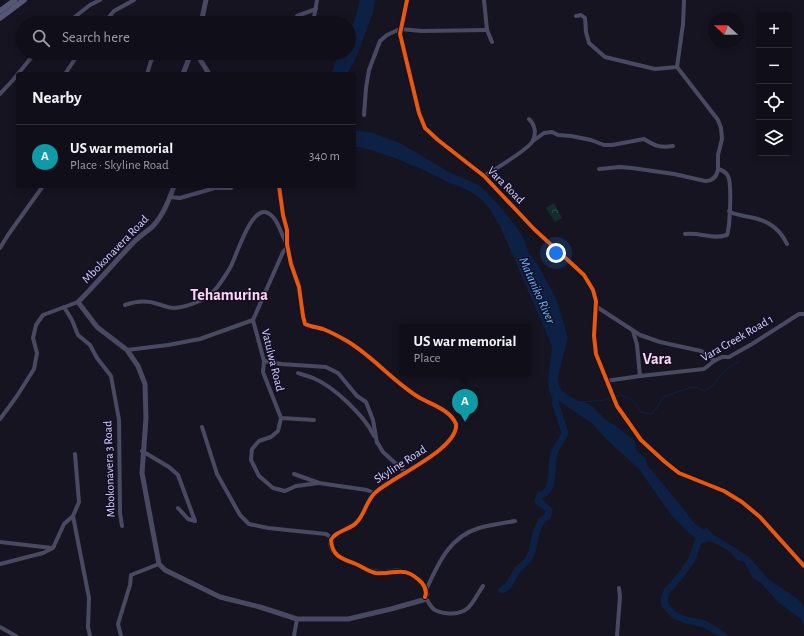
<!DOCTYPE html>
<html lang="en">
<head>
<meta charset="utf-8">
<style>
	body { margin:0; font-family:"Alegreya Sans",sans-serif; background:#191822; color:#f1f3f6 }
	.controls { position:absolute; right:12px; top:12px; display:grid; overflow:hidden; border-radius:4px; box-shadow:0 2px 10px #0003 }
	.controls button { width:36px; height:36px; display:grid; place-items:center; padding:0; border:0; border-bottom:1px solid #302f38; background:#100f19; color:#f1f3f6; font:20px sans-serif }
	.compass { position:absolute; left:708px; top:12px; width:36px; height:36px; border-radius:50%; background:#100f19; box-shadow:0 2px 10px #0003; rotate:291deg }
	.you { position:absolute; left:556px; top:253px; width:14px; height:14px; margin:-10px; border:3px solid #fff; border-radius:50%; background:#1a73e8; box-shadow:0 0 0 6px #1a73e833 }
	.badge { display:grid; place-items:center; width:26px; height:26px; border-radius:50%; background:#7c3aed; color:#fff; font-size:13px; font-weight:700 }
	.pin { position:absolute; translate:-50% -33px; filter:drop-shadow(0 1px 2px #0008) }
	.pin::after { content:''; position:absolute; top:21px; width:14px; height:12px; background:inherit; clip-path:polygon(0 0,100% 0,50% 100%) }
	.popup { position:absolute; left:399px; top:324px; width:132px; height:52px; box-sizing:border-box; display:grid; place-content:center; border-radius:4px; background:#100f19; filter:drop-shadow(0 1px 3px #0005); font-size:13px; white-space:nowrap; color:#9c9ca2 }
	.popup b { font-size:15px; color:#f1f3f6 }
	.popup::after { content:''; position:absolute; left:50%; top:100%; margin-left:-8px; border:8px solid transparent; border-top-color:#100f19 }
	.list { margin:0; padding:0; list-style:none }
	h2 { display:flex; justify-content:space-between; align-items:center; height:52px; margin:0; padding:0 16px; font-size:17px }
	h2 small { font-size:13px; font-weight:400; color:#9c9ca2 }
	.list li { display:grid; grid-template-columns:26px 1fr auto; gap:12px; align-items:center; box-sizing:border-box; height:64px; padding:0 16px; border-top:1px solid #302f38 }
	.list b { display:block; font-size:15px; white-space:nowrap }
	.list p { margin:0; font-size:13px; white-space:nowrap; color:#9c9ca2 }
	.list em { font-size:13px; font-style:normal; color:#9c9ca2 }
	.icon { flex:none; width:22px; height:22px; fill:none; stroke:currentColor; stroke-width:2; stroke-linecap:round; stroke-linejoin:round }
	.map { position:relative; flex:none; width:804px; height:636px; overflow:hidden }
	.search { position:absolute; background:#100f19; box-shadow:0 2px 10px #0003; left:16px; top:16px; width:340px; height:44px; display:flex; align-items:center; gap:10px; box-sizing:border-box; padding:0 14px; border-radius:22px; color:#9c9ca2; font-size:15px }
	.panel { position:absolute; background:#100f19; box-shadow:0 2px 10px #0003; left:16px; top:72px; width:340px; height:116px; border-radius:4px }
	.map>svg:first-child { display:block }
</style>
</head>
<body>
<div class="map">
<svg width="804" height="636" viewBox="0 0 804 636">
	<defs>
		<pattern id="forest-crowns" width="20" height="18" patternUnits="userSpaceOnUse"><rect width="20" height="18" fill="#132c2d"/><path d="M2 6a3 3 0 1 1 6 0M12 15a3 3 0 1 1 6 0" fill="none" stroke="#354a4c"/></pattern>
	</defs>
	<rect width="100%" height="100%" fill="#161421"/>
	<polygon fill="url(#forest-crowns)" points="554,203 562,218 555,222 546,208"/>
	<g fill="#0d2144">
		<polygon points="360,0 375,0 373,13 354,62 347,74 331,74 339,53 349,53 349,32 355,19"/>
		<path d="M 354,130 L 373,133 L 400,143 L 449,172 L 474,183 L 481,187 L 494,200 L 511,220 L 523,237 L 529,253 L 537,264 L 556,298 L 568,338 L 558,376 L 559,386 L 563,392 L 576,400 L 586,403 L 593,407 L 606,420 L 616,426 L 634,440 L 637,451 L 645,458 L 648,466 L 681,506 L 695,524 L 703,529 L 707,528 L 714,535 L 749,557 L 768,579 L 798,599 L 804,607 L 804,626 L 801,619 L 778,602 L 761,583 L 753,578 L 744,562 C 735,559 738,561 732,554 C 727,548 715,544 709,541 L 705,543 L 700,542 L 689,533 L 671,515 L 639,469 L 606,439 L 593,424 L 550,395 L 548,381 L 552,346 L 500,226 C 494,216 488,204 478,197 C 469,189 459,187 448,182 C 418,167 387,153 354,146 Z"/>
	</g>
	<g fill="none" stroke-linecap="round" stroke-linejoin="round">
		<g stroke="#0d2144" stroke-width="1">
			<path d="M 616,396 C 627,393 636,403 641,412 L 651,414 L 657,408 L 663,397 L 692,387 L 699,388 L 704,391 L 712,386 L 726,369 L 740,361"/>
			<polyline points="581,402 604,400 613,397"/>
		</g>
		<g stroke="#0d2144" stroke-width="7">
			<polyline points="699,539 692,559 681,575 667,591 664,599 665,605 674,615 686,620 705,624 724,636"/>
			<path d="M 502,590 L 508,586 L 518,569 L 528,560 L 532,552 L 536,533 L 541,521 L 548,516 L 549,510 L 538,501 L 540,495 C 556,492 550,465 554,453 C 557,446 562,440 565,433 L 555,402 L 557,394"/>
		</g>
		<g stroke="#4a4962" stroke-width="4">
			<polyline points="407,0 400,34 419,113 425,128 438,140 484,176 534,229 584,275 593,290 596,301 594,336 596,354 617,406 641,440 665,462 679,473 724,491 742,502 760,517 804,566"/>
			<polyline points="484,0 487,30 492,42"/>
			<path d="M 684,0 L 683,24 L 677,67 L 718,120 L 721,128 L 722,139 L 718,155 L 718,169 C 722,170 726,172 728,176 C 732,183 730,227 727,235 C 713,240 700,232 685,234"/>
			<polyline points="297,16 316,9"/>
			<polyline points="576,16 581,15 585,18 586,32 589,43 605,57 655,69 677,67"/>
			<polyline points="67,23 90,5 100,0"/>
			<polyline points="104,23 114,11 134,0"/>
			<polyline points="313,23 317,0"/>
			<polyline points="65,74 79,53"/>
			<polyline points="147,74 151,61 156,53"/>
			<polyline points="0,94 13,80 35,53"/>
			<polyline points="364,115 366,88 369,70 380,41 387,35 400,29 422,31 487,30"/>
			<path d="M 533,141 L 544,133 L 552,132 L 558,135 L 571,136 L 591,140 L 604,145 L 612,145 L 644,139 C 655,146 660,148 673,146"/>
			<path d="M 599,169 L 620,167 L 632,168 L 674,174 L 705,181 C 713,181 717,176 718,169"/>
			<path d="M 484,176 C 495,169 526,151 532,142 C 537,134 535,125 529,119"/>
			<polyline points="170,197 180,198 215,188 231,188"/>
			<path d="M 729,211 C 734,215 738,214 744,216 C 764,219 778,225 787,244"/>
			<polyline points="0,248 8,235 43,186"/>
			<path d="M 125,305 C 136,301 147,300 158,304 C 162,305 168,308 173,308 C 182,308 193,304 202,300 C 215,293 222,281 230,268 C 236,258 251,204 268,213 C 278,218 281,235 287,244"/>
			<polyline points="64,307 72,320 78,335 90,345 97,358 111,376 119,420 120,513 122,526"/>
			<polyline points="597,307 640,335 660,342 701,351 708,354 714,361"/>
			<polyline points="253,320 264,361 263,372 281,418 314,420"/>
			<polyline points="633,331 637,345 640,376"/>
			<polyline points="127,350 168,345 200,339 253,320 283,252 288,246"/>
			<polyline points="264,361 281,364 326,367 338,373 357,396 366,402 373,420 377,443"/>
			<path d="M 298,373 C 303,375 308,376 313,378 C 333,386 365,416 374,436"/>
			<polyline points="606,381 640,376 704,369 714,361 722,357 729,357 752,344 799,314 804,314"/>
			<polyline points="281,418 278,431 271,437 259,441 252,449 251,460 259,476 273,488 285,491 296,486 319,483"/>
			<polyline points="0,419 17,396 34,369 37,353 33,338 36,325 43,315 78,302"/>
			<polyline points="202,427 217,474 240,515 249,524 268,528 326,534 332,538"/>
			<polyline points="377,442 383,452 406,473"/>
			<polyline points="142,451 169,467 178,475 195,521"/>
			<polyline points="75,454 79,502 73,516 89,598 88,627 90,636"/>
			<polyline points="294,474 319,483 367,490 374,493"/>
			<polyline points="178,508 188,519 195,521"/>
			<polyline points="0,542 52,548"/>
			<polyline points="0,564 43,553 53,548 64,524 73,516"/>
			<path d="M 426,590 C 438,564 449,537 479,528 C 491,525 503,523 515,521"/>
			<path d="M 425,597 C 428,601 431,608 435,610 C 445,615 460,615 468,608 C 474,602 478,593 483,586"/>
			<polyline points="0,627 16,636"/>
			<polyline points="121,636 118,624 130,585 131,575 159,564"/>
			<polyline points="294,636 297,619"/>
			<polyline points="617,636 620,597 619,588"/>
		</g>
		<g stroke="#4a4962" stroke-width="5">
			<polyline points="201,23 206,0"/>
			<polyline points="196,53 209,74"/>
			<polyline points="183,74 191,53"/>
			<path d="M 174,186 C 169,200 163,216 152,227 C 145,233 137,238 131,245 C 113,264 96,284 78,302 L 97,327 L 127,350 L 138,366 L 145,384 L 146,418 L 142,473 L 159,564 L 165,570 L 220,597 L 260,607 L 297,619 L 348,619 L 391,609 L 423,600 L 427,594 C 425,580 410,571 397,571 C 390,571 383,574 376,572 C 368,571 362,566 356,564 C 345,559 326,554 332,538 C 339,531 349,529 356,523 C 365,515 366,500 376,492 C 392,477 459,449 456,424 C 450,410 433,405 420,398 C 393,382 374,357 347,341 C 340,337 331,332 323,329 C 317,327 311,327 305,324 L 303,316 L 299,287 L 291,264 L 287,244 L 287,230 L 283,215 L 279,186"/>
		</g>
		<g stroke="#575674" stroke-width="5.5">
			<polyline points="0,11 15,0"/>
			<polyline points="0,18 24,0"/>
		</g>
		<defs>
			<g id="cycleway">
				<polyline points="407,0 400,34 419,113 425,128 438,140 484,176 534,229 584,275 593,290 596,301 594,336 596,354 617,406 641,440 665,462 679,473 724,491 742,502 760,517 804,566"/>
				<path d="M 279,186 L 283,215 L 287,230 L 287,244 L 291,264 L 299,287 L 303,316 L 305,324 C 311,327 317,327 323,329 C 331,332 340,337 347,341 C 374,357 393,382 420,398 C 433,405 450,410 456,424 C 459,449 392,477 376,492 C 366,500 365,515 356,523 C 349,530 335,531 331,540 C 332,557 343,559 356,564 C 363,567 369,572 376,573 C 396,575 404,564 422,583 C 426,588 427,592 425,597"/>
			</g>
		</defs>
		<use href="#cycleway" stroke="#130f26" stroke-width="6"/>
		<use href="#cycleway" stroke="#e8590c" stroke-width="4"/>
	</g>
	<g text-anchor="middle" stroke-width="3" stroke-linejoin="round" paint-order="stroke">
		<g font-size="12" fill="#d9d4ff" stroke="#130f26">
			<text transform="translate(506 185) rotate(45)" y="4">Vara Road</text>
			<text transform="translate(115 249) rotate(-46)" y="4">Mbokonavera Road</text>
			<text transform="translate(737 338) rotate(-30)" y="4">Vara Creek Road 1</text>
			<text transform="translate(273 360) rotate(76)" y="4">Vatulwa Road</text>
			<text transform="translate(400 464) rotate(-33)" y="4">Skyline Road</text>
			<text transform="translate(109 469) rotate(-92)" y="4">Mbokonavera 3 Road</text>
		</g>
		<g font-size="13" font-style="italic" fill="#62b6ff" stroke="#130f26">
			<text transform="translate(538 290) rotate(66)" y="5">Mataniko River</text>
		</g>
		<g font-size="16" font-weight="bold" fill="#ffd6f0" stroke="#130f26">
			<text x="229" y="300">Tehamurina</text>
			<text x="657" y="364">Vara</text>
		</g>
	</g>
</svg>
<div class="controls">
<button>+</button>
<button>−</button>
<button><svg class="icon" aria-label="locate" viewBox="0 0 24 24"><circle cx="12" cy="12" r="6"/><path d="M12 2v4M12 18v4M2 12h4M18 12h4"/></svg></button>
<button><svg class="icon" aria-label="layers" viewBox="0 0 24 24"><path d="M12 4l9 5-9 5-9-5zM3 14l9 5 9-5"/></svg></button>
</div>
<svg class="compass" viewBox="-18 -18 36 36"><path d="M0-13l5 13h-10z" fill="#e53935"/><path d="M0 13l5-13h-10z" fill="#9c9ca2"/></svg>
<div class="you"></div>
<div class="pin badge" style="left:465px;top:422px;background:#0f9aa8">A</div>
<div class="popup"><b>US war memorial</b>Place</div>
<div class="search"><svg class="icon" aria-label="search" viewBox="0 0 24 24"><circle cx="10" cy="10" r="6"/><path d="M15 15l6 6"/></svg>Search here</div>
<section class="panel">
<h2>Nearby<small></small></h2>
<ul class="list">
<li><span class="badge" style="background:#0f9aa8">A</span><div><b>US war memorial</b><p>Place · Skyline Road</p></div><em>340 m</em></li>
</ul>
</section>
</div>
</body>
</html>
